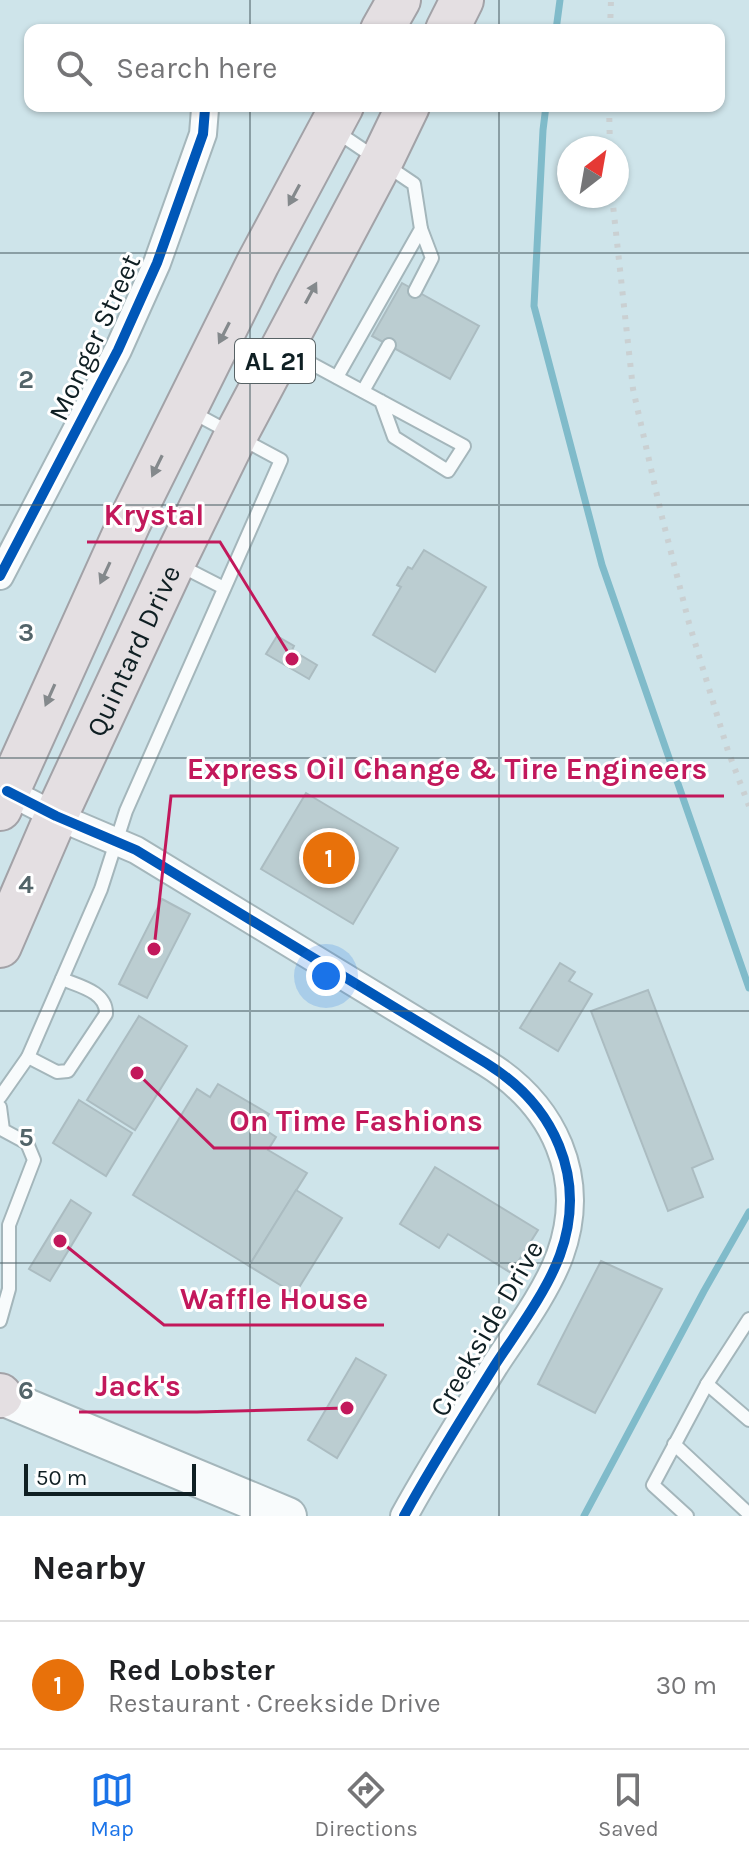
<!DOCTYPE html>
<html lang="en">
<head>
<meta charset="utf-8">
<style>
	body { margin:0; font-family:Karla,sans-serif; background:#f2f2f2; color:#202124 }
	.compass { position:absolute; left:557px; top:136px; width:72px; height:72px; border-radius:50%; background:#fff; box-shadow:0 2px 6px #0004; rotate:31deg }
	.scale { position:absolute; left:24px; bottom:20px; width:172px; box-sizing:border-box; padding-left:8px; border:4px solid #0f1f23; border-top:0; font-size:22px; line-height:28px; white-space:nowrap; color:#0f1f23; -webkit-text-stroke:6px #fff; paint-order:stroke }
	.you { position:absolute; left:326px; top:976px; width:28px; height:28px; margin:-20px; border:6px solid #fff; border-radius:50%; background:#1a73e8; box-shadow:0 0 0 12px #1a73e833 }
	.badge { display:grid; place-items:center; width:52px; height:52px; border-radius:50%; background:#1a73e8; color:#fff; font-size:26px; font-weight:700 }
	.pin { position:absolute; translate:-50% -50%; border:4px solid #fff; box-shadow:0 2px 8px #0006 }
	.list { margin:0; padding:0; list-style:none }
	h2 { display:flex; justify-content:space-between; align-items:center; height:104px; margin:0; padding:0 32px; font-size:34px }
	h2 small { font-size:26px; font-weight:400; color:#757577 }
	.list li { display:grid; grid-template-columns:52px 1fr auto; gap:24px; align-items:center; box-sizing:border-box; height:128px; padding:0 32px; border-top:2px solid #e0e0e0 }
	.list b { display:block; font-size:30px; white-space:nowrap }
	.list p { margin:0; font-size:26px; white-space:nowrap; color:#757577 }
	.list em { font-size:26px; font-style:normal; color:#757577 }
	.icon { flex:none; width:44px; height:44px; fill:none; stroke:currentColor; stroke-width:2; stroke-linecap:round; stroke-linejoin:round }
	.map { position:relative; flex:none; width:749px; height:1516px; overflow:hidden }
	.search { position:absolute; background:#fff; box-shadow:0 2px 6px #0004; left:24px; right:24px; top:24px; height:88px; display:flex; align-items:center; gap:20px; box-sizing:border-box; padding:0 28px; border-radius:16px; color:#757577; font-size:30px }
	.sheet { height:232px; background:#fff }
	nav { display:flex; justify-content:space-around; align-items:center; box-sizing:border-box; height:112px; border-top:2px solid #e0e0e0; background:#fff; font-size:22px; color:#757577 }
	nav a { display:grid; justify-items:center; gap:4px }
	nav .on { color:#1a73e8 }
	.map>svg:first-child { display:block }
</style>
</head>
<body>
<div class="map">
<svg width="749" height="1516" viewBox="0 0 749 1516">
	<rect width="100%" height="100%" fill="#cee4ea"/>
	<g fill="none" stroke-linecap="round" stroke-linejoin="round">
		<g stroke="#80bbca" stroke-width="7">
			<polyline points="556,30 560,0"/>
			<polyline points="546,106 543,130 534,306 602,565 749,988"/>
			<polyline points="584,1516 704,1291 749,1212"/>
		</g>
	</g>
	<g fill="#bbcdd1" stroke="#abbcc1" stroke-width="2">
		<polygon points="402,283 479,326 450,379 372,336"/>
		<polygon points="424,550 486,587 435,672 373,635 401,587 397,585 408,567 412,569"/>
		<polygon points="277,636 294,646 292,650 317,665 309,679 266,654"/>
		<polygon points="306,793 398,848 353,924 261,869"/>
		<polygon points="162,899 190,914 147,998 119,984"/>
		<polygon points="560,963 575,972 569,981 592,994 558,1051 520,1028"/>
		<polygon points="648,990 713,1159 692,1168 703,1197 668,1211 591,1011"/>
		<polygon points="139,1016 187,1046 135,1130 87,1100"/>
		<polygon points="218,1084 269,1114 261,1127 276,1137 268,1150 307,1173 249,1266 133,1195 197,1089 210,1097"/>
		<polygon points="79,1100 132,1133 106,1176 53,1143"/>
		<polygon points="435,1167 538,1230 511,1273 448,1234 439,1248 400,1224"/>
		<polygon points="296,1190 342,1218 295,1294 249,1266"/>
		<polygon points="71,1200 91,1213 50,1281 29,1269"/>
		<polygon points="601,1261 662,1289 595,1413 538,1384"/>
		<polygon points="356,1358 386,1375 337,1458 308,1440"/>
	</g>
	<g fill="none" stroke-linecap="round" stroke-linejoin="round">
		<defs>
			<g id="service">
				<polyline points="337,132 414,184 421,229 337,377"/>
				<polyline points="415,291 432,258 421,229"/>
				<polyline points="288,351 464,446 448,471 394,437 381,401"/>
				<polyline points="363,391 389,345"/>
				<polyline points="181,566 224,588"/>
				<path d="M 28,1057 L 57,1072 L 68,1071 L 106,1014 C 107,992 79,986 62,979"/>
				<polyline points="0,1097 28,1057 101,889 126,811 281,460 190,411"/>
				<polyline points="0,1107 3,1130 27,1143 34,1160 9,1225 9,1289 0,1321"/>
				<polyline points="707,1384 749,1420"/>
				<polyline points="674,1444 749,1514"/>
				<polyline points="687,1516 653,1485 707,1384 749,1319"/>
			</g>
			<g id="minor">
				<polyline points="0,576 118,350 157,263 203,134 205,109"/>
				<path d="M 7,791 L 56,816 L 136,850 L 486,1063 C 554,1105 588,1177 560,1255 C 547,1291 516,1333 495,1365 C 464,1415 432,1465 404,1516"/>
			</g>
			<polyline id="secondary" points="0,1396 288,1516"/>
			<g id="trunk">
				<polyline points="382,30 399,0"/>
				<polyline points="447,30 462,0"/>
				<polyline points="0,809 129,523 258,263 342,106"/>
				<path id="s1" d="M 0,946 L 56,816 L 174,562 L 236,435 L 381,162 L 408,106"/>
				<polyline points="0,1395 1,1396"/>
			</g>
		</defs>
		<use href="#service" stroke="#a4b6bb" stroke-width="16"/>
		<use href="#minor" stroke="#a4b6bb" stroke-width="30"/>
		<use href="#secondary" stroke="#a4b6bb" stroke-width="40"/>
		<use href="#trunk" stroke="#a2a2a7" stroke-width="46"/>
		<use href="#service" stroke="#f8fbfc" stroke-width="12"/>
		<use href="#minor" stroke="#f8fbfc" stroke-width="26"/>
		<use href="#secondary" stroke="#f8fbfc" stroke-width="36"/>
		<use href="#trunk" stroke="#e4dfe2" stroke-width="42"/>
		<g stroke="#cad0d2" stroke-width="6" stroke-dasharray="4 8" stroke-linecap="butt">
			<polyline points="610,30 611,0"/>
			<polyline points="609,106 610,148"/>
			<polyline points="612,196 633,389 661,513 689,623 728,751 749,806"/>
		</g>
		<defs>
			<g id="cycleway">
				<polyline points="0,576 118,350 157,263 203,134 205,109"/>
				<path d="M 7,791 L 56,816 L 136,850 L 486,1063 C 554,1105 588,1177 560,1255 C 547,1291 516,1333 495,1365 C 464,1415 432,1465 404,1516"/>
			</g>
		</defs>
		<use href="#cycleway" stroke="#fff" stroke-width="15"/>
		<use href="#cycleway" stroke="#0057b8" stroke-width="10"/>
	</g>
	<defs><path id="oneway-solid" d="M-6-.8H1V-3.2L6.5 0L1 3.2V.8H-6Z" transform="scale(2)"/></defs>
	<g fill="#84898c">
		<use href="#oneway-solid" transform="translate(294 195) rotate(118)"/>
		<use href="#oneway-solid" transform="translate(311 293) rotate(-62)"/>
		<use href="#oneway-solid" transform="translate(224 333) rotate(117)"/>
		<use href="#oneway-solid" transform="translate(157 466) rotate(116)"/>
		<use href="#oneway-solid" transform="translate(105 573) rotate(115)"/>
		<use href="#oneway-solid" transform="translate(50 695) rotate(114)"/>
	</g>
	<path fill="none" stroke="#526469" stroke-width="2" stroke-opacity="0.55" d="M 250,0 L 250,30M 499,0 L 499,30M 250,106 L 250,1516M 499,106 L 499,1516M 0,253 L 749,253M 0,505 L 749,505M 0,758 L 749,758M 0,1011 L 749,1011M 0,1263 L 749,1263"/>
	<g text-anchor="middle" stroke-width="6" stroke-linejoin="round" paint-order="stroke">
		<rect fill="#fff" stroke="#576265" stroke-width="2" x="235" y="339" width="80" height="44" rx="6"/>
		<g font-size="26" font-weight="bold" fill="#0f1f23">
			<text x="275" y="370">AL 21</text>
		</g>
		<g font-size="28" fill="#0f1f23" stroke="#fff">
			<text transform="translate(94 337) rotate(-65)" y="10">Monger Street</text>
			<text dy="10" stroke="none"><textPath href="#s1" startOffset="324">Quintard Drive</textPath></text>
			<text transform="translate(486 1328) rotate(-60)" y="10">Creekside Drive</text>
		</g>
	</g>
	<g font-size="26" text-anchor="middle" font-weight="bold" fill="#526469" stroke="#fff" stroke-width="6" stroke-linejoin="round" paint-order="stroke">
		<text x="26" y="388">2</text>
		<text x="26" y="641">3</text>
		<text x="26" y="893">4</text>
		<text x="26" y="1146">5</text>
		<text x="26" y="1399">6</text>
	</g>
	<path fill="none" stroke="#c2185b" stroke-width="3" d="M292 659L220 542H87M154 949L171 796H724M137 1073L214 1148H499M60 1241L164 1325H384M347 1408L197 1412H79"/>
	<g fill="#c2185b" stroke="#fff" stroke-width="3">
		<circle cx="292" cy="659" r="8"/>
		<circle cx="154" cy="949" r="8"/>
		<circle cx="137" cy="1073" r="8"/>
		<circle cx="60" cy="1241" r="8"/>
		<circle cx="347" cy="1408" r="8"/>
	</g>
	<g font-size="30" text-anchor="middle" font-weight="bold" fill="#c2185b" stroke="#fff" stroke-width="6" stroke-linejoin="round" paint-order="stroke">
		<text x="154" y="525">Krystal</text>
		<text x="447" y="779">Express Oil Change &amp; Tire Engineers</text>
		<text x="356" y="1131">On Time Fashions</text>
		<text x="274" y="1309">Waffle House</text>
		<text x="138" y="1396">Jack's</text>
	</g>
</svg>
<svg class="compass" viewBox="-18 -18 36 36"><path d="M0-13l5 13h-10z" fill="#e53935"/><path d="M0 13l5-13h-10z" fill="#757577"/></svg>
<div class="scale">50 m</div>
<div class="you"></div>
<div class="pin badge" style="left:329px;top:858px;background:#e8710a">1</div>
<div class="search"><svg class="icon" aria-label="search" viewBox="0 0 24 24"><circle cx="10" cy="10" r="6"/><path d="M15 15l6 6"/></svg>Search here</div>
</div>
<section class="sheet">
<h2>Nearby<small></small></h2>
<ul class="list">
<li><span class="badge" style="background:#e8710a">1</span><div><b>Red Lobster</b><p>Restaurant · Creekside Drive</p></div><em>30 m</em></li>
</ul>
</section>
<nav>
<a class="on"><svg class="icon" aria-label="map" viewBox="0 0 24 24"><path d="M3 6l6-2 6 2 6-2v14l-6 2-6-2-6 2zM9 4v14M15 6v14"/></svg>Map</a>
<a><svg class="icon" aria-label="directions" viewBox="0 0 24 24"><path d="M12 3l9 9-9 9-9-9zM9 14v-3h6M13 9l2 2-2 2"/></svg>Directions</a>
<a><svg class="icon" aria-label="saved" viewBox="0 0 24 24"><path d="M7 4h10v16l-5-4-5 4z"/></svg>Saved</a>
</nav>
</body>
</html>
